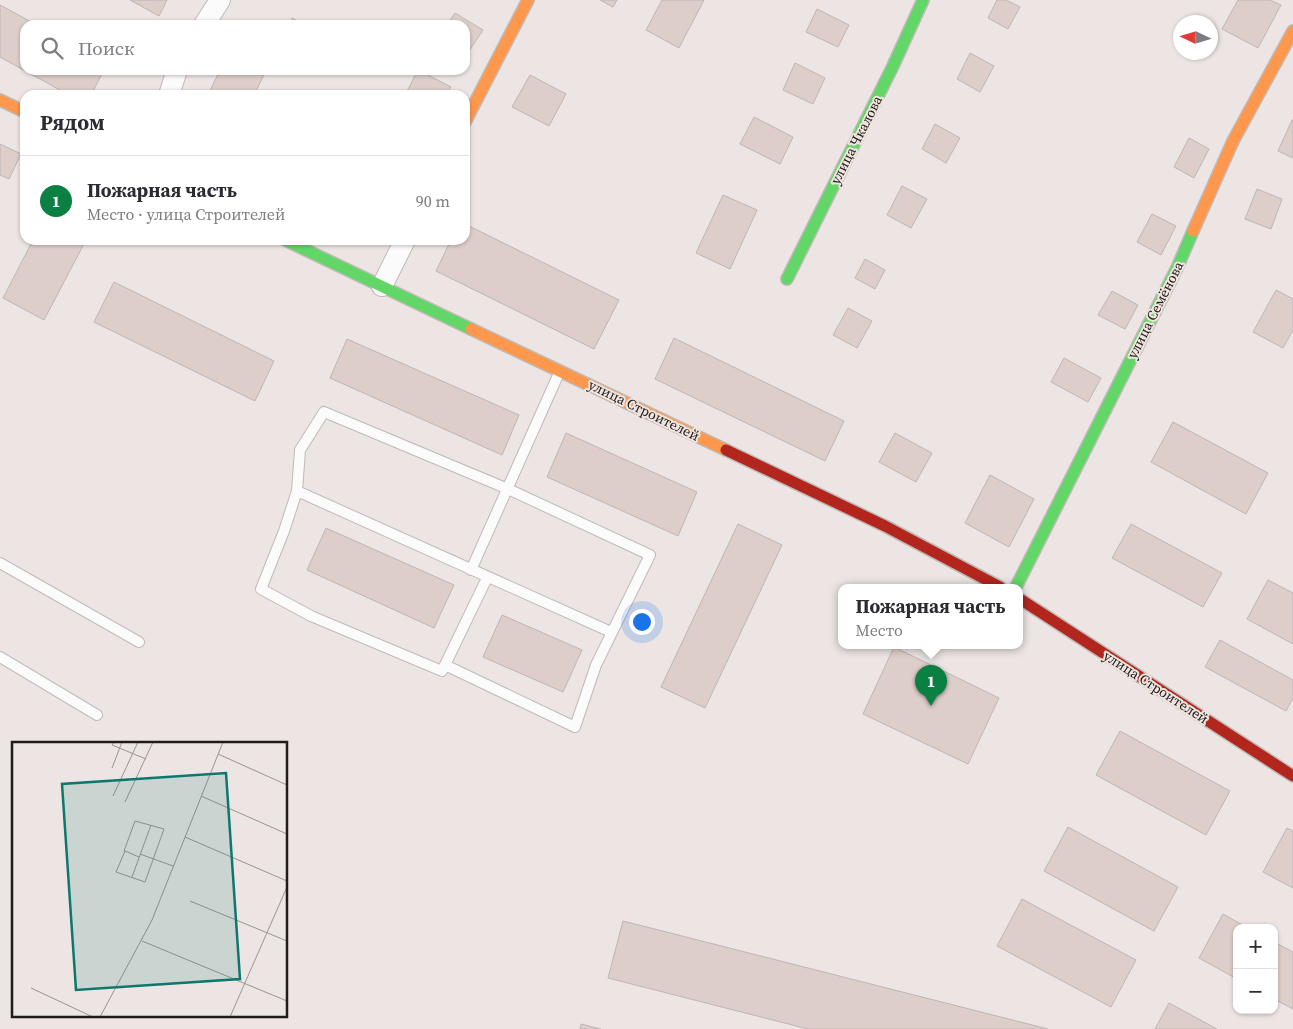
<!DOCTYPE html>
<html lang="ru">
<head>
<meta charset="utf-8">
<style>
	body { margin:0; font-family:"Source Serif 4",serif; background:#f7f7f7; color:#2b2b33 }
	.controls { position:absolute; right:15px; bottom:15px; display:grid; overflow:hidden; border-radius:10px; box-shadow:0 1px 4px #0004 }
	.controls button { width:45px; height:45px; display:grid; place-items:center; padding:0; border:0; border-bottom:1px solid #e1e1e2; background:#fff; color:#2b2b33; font:25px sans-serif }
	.compass { position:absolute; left:1173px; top:15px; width:45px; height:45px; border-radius:50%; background:#fff; box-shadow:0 1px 4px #0004; rotate:274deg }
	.you { position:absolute; left:641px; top:621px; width:18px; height:18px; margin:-12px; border:4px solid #fff; border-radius:50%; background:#1a73e8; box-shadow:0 0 0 8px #1a73e833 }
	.badge { display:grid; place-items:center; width:32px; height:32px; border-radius:50%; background:#0b8043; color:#fff; font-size:16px; font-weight:700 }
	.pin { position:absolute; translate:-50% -41px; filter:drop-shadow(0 1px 2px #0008) }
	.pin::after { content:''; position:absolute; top:26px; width:18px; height:15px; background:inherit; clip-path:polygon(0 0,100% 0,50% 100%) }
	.popup { position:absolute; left:838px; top:584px; width:185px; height:65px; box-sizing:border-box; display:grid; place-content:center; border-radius:10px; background:#fff; filter:drop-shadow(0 1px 4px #0005); font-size:16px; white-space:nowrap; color:#7c7c81 }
	.popup b { font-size:19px; color:#2b2b33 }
	.popup::after { content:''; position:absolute; left:50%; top:100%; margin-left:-10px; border:10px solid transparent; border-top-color:#fff }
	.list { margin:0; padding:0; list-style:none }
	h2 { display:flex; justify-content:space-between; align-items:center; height:65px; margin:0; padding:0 20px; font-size:21px }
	h2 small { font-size:16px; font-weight:400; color:#7c7c81 }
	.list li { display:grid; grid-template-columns:32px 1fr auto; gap:15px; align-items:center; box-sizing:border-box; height:90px; padding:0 20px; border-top:1px solid #e1e1e2 }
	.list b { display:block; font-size:19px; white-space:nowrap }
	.list p { margin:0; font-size:16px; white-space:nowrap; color:#7c7c81 }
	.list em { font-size:16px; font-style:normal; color:#7c7c81 }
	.icon { flex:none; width:28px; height:28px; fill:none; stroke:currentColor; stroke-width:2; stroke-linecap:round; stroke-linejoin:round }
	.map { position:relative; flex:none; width:1293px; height:1029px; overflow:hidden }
	.search { position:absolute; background:#fff; box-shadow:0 1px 4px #0004; left:20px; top:20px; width:450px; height:55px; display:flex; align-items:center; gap:12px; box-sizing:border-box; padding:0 18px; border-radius:15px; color:#7c7c81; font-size:19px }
	.panel { position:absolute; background:#fff; box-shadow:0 1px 4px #0004; left:20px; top:90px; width:450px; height:155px; border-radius:15px }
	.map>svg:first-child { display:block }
</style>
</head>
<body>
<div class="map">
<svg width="1293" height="1029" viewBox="0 0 1293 1029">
	<rect width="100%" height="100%" fill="#ece5e3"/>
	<g fill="#dececa" stroke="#bcb6b5">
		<polygon points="130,0 167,0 159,16"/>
		<polygon points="600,0 617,0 613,7"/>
		<polygon points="662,0 704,0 679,48 646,30"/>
		<polygon points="997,0 1006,0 1020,7 1008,29 988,18"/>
		<polygon points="1238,0 1270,0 1281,5 1258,48 1222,29"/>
		<polygon points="0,5 37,25 25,25 25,70 104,70 91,95 69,95 0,57"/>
		<polygon points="817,9 849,25 838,47 806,32"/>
		<polygon points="455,13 483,30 465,57 465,25 447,25"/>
		<polygon points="292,18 306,25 289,25"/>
		<polygon points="970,53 994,66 980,92 957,79"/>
		<polygon points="795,63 825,78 813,104 783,90"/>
		<polygon points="220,70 259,70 265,73 254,95 208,95"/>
		<polygon points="418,70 451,87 446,95 405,95"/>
		<polygon points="530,75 566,94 549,126 512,107"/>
		<polygon points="754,117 793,137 780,164 740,144"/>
		<polygon points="1292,120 1293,120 1293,158 1278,151"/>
		<polygon points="935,124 960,138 946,163 922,149"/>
		<polygon points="1189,138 1209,149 1194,178 1174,167"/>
		<polygon points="0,144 21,154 9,179 0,175"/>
		<polygon points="902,186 927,199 911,228 887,215"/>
		<polygon points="1257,189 1282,199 1271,229 1245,219"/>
		<polygon points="723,195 757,210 730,269 696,253"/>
		<polygon points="1152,214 1176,226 1161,255 1137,242"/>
		<polygon points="465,224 619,300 594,349 436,271 451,240 465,240"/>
		<polygon points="33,240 86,240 44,320 3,298"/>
		<polygon points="334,240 346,240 344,245"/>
		<polygon points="865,259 885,270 875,289 855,278"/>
		<polygon points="114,282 274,361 255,401 94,322"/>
		<polygon points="1276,290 1293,299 1293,330 1283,348 1253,332"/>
		<polygon points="1112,291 1138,305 1125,329 1098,315"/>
		<polygon points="848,308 872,321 857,348 833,335"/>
		<polygon points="674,338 844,421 825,461 655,379"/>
		<polygon points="347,339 519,415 502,455 330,378"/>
		<polygon points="1064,358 1101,378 1088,402 1051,382"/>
		<polygon points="1173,422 1268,473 1246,514 1151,462"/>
		<polygon points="566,433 697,492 678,536 547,477"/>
		<polygon points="895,433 932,453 916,482 879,462"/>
		<polygon points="990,475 1034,499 1009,547 965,523"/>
		<polygon points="738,524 782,545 705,708 661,687"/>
		<polygon points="1131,524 1222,573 1203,607 1112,558"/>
		<polygon points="326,528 454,585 434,628 307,570"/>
		<polygon points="1268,580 1293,593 1293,644 1247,619"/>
		<polygon points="502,615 582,650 563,692 483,657"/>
		<polygon points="1220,640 1293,680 1293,698 1286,711 1205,667"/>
		<polygon points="894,647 999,698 968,764 863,714"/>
		<polygon points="1120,731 1230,791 1206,835 1096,775"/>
		<polygon points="1068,827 1178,887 1154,931 1044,871"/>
		<polygon points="1287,828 1293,831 1293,888 1263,872"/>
		<polygon points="1022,899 1136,960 1111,1007 997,946"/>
		<polygon points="1223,914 1248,928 1237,928 1237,979 1199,958"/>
		<polygon points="623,921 1048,1029 808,1029 608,978"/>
		<polygon points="1274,942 1293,952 1293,1009 1274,999"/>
		<polygon points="1169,1003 1217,1029 1155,1029"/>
		<polygon points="581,1024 601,1029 580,1029"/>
	</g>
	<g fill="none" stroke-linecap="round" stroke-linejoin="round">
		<defs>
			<g id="lane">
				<polyline points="297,491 611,632"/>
				<polyline points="0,563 139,642"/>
				<polyline points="471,570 559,373"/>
				<polyline points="0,657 97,715"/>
				<polyline points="445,665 575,727 596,665 650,555 508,489 324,412 300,450 297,491 284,531 261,589 311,616 442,671 445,665 487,578"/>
			</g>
			<g id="street">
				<polyline points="204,25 220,0"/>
				<polyline points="169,95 177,70"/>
				<polyline points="382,286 405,240"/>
			</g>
			<g id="fast">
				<polyline points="285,240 471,329"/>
				<polyline points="787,279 893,66 923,0"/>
				<polyline points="1016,587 1177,268 1193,231"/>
			</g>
			<g id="slow">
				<polyline points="0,100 25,112"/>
				<polyline points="465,122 528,0"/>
				<polyline points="1193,231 1233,141 1293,31"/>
				<polyline points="471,329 726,450"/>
			</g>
			<g id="jam">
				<polyline points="726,450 885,526 1000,587"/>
				<polyline points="1020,599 1293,776"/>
			</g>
		</defs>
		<use href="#lane" stroke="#bfbab8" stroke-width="12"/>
		<use href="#street" stroke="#bfbab8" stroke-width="22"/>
		<use href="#fast" stroke="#bfbab8" stroke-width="14"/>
		<use href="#slow" stroke="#bfbab8" stroke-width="14"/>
		<use href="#jam" stroke="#bfbab8" stroke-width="14"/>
		<use href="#lane" stroke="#fcfbfb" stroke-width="10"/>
		<use href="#street" stroke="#fcfbfb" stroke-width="20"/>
		<use href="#fast" stroke="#63d668" stroke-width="11"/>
		<use href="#slow" stroke="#ff974d" stroke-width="11"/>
		<use href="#jam" stroke="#b3261e" stroke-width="11"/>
	</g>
	<g text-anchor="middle" stroke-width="4" stroke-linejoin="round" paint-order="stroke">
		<g font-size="14" fill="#1f1b19" stroke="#f0e4df">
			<text transform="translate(856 140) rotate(-63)" y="5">улица Чкалова</text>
			<text transform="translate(1155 310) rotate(-63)" y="5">улица Семёнова</text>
			<text transform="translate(644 410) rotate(26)" y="5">улица Строителей</text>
			<text transform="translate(1156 687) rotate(33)" y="5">улица Строителей</text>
		</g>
	</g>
	<g transform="translate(12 742)">
		<rect width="275" height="275" fill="#ece5e3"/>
		<path fill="none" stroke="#9a9492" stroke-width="1" d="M 102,0 L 100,3 L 134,17M 206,12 L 275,43M 100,26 L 110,0M 101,54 L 126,0M 189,54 L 275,92M 113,60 L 141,0M 173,95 L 275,139M 113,109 L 104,130 L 133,140 L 152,87 L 123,79 L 112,109 L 113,109 L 127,115M 128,112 L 161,124M 120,135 L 139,83M 178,159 L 275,199M 130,199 L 275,259M 19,246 L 81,275M 88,275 L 140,178 L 211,0M 218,275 L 275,145"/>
		<path fill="#0f766e" fill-opacity="0.15" stroke="#0f766e" stroke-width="2.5" d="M 214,31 L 228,237 L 64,248 L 50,42 Z"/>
		<rect width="275" height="275" fill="none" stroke="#1f1b19" stroke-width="2.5"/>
	</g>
</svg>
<div class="controls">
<button>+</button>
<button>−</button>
</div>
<svg class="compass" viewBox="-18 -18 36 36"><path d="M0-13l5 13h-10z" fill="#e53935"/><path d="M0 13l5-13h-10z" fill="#7c7c81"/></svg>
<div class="you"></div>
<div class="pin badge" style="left:931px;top:706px">1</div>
<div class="popup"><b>Пожарная часть</b>Место</div>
<div class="search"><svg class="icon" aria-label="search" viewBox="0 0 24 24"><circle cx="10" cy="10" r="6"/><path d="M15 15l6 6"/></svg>Поиск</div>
<section class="panel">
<h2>Рядом<small></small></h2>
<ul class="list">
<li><span class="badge">1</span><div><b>Пожарная часть</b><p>Место · улица Строителей</p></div><em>90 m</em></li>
</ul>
</section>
</div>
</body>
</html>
